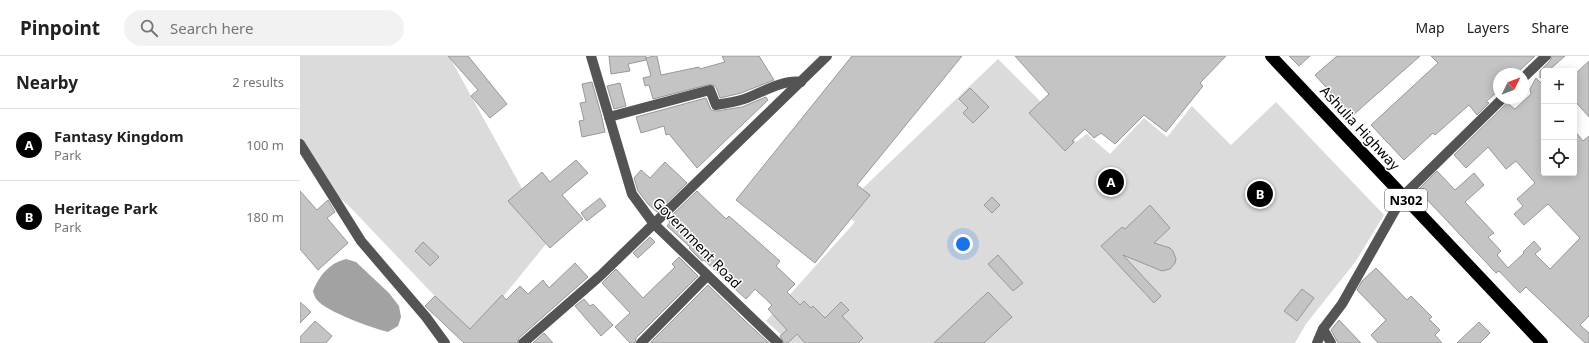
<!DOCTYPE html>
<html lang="en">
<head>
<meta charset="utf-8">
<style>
	body { margin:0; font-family:"Noto Sans",sans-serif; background:#f2f2f2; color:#202124 }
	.controls { position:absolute; right:12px; top:12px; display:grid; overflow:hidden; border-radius:4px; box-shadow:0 2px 10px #0003 }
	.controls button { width:36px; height:36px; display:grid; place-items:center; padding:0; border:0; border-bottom:1px solid #e0e0e0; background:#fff; color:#202124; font:20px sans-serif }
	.compass { position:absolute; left:1193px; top:12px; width:36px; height:36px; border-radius:50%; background:#fff; box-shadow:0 2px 10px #0003; rotate:47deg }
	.you { position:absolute; left:663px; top:188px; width:14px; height:14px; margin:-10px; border:3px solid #fff; border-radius:50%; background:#1a73e8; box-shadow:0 0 0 6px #1a73e833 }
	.badge { display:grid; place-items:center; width:26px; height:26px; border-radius:50%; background:#000; color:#fff; font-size:13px; font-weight:700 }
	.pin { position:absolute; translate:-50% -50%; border:2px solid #fff; box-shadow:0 1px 4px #0006 }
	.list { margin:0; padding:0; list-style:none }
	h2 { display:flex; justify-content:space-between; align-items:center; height:52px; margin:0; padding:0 16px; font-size:17px }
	h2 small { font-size:13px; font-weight:400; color:#757577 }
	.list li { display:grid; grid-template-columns:26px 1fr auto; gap:12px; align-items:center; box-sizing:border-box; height:72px; padding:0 16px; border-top:1px solid #e0e0e0 }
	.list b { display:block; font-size:15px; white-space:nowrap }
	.list p { margin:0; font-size:13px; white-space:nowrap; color:#757577 }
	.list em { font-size:13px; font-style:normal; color:#757577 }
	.icon { flex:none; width:22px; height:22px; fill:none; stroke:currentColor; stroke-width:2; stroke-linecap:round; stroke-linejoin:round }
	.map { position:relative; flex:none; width:1289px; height:287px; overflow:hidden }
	header { display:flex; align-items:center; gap:24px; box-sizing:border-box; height:56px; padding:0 20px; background:#fff; border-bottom:1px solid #e0e0e0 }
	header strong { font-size:19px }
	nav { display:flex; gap:22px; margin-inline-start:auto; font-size:14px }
	.search { width:280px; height:36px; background:#f2f2f2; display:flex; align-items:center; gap:10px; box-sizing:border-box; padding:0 14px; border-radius:22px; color:#757577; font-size:15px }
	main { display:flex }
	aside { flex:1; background:#fff }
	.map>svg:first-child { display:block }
</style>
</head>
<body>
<header>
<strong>Pinpoint</strong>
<div class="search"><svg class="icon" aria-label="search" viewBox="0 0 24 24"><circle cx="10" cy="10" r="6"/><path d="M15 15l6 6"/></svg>Search here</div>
<nav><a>Map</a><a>Layers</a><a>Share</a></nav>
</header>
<main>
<aside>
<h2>Nearby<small>2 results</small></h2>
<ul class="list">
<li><span class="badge">A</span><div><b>Fantasy Kingdom</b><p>Park</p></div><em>100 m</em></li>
<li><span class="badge">B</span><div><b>Heritage Park</b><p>Park</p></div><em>180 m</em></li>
</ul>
</aside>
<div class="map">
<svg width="1289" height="287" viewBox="0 0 1289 287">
	<rect width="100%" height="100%" fill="#fff"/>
	<g fill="#dbdbdb">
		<polygon points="0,0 149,0 250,183 172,279 47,148 29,134 0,88"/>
		<polygon points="698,3 738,43 776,86 787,78 810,98 844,62 867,81 892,50 931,89 976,46 1084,159 1056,205 1006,268 995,287 490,287 466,265 555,166 540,154"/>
	</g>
	<path fill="#a2a2a2" d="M 46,203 L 56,206 L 89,237 L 99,250 L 101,261 L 98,270 L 88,276 C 72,272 27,256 17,244 C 15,242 14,238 13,235 C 19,220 29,207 46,203 Z"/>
	<g fill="#c4c4c4" stroke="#989898">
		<polygon points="148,0 168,0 207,48 190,62 171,40 178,34"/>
		<polygon points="309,0 346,0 346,4 328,8 330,15 311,18"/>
		<polygon points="354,0 357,0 361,19 399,11 400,13 425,6 422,0 459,0 474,24 441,37 420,42 416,31 411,28 353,43 349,29 345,30 343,22 351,20 346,2"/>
		<polygon points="552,0 662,0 557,129 570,139 515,207 436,144"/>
		<polygon points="715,0 926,0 900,27 903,30 866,76 844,59 815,88 801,77 794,82 785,73 772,85 774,86 765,95 729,57 749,38"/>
		<polygon points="989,0 1010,0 999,10"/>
		<polygon points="1037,0 1120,0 1052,60 1015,19"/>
		<polygon points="1131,0 1235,0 1216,18 1199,18 1199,34 1186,46 1189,47 1177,59 1169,49 1135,79 1133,77 1104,104 1071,69 1138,7"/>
		<polygon points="1252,0 1265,0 1248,15 1244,15 1244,18 1240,22 1240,15 1250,5"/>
		<polygon points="1289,5 1289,61 1274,44 1274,19"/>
		<polygon points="1236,22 1244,30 1244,117 1274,117 1274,74 1283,85 1289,80 1289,260 1280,269 1289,277 1289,287 1285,287 1226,231 1220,237 1199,215 1196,217 1118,134 1137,115 1155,134 1174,117 1184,129 1165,146 1194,177 1188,181 1201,195 1197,199 1208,212 1224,197 1223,196 1234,185 1241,193 1235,198 1250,213 1280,182 1248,148 1224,169 1214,158 1223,150 1217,143 1235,127 1216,105 1206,113 1188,91 1166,112 1154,99 1207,47 1215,53 1231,38 1230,33"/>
		<polygon points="292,26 301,58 305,76 282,81 279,65 284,64 280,47 286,46 282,28"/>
		<polygon points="320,27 326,50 314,53 307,30"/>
		<polygon points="670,32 689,51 673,67 663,57 668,52 659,43"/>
		<polygon points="466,41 468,44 397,112 369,78 366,79 364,70 341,77 336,61 406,42 411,54 417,55 442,51"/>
		<polygon points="276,104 288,117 262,139 283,163 250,192 208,145 242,116 250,126"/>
		<polygon points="365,106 387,127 357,156 348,148 338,135 334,122 341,114 350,122"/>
		<polygon points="0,135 17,154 28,144 35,156 27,162 48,187 18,214 0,193"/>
		<polygon points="397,135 426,163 429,160 480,205 476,210 495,228 487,236 500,249 504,245 511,252 513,250 525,262 541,246 549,254 542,260 563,282 558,287 505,287 497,278 488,287 484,287 480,280 487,274 468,253 472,249 455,233 446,243 404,204 402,205 389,192 390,191 367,170 370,166 367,164"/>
		<polygon points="692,141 700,149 692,157 684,149"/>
		<polygon points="300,142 306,150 287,165 281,157"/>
		<polygon points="850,149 870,172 854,187 870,192 873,195 876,203 875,207 870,213 862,215 823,199 861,240 854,247 801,190 822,171 825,173"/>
		<polygon points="350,181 355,186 338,202 333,197"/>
		<polygon points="123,186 139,201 130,210 115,195"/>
		<polygon points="698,199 723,227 713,235 688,208"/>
		<polygon points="379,201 398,220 336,282 335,287 330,287 315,271 330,257 302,227 316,213 343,242 375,211 372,208"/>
		<polygon points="275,207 288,221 219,282 217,287 164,287 125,250 135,240 170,273 202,239 206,244 220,230 228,238 243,224 249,232"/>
		<polygon points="1076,212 1107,244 1111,240 1132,261 1129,263 1140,274 1135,279 1142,287 1078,287 1071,279 1086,264 1057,234 1062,225"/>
		<polygon points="408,229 445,265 469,287 350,287"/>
		<polygon points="1002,233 1014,242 997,265 984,255"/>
		<polygon points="688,236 712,261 684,287 634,287"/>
		<polygon points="284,243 290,250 293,248 313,269 301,280 275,250"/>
		<polygon points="0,246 11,256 0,267"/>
		<polygon points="1039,264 1061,287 1038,287 1031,274"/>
		<polygon points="15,265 32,280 26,287 0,287 0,281"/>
		<polygon points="1179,266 1190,277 1180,287 1157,287"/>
		<polygon points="244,277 253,287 233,287"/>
	</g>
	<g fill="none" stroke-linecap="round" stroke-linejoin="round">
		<g stroke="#545454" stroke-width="10">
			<polyline points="291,0 332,138 354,168 478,287"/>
			<polyline points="1223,22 1246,0"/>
			<path d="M 309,61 L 410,34 L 416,49 C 426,47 438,46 447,42 C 462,36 485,23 501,26"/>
			<polyline points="0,88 61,185 126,261 145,287"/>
			<polyline points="1023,273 1031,287"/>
			<polyline points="223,287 300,220 527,0"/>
			<polyline points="341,287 407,220"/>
			<polyline points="1017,287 1023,273 1042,248 1103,140 1203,42"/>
		</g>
		<polyline stroke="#000" stroke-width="12" points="971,0 1242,287"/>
	</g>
	<g text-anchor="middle" stroke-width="3" stroke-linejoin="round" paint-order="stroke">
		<rect fill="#fff" stroke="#4c4c4c" stroke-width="1" x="1085" y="133" width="42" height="22" rx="3"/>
		<g font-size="13" font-weight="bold" fill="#000">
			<text x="1106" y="149">N302</text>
		</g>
		<g font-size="14" fill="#000" stroke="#fff">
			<text transform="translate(1060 72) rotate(47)" y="5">Ashulia Highway</text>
			<text transform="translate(397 187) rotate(46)" y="5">Government Road</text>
		</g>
	</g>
</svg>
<div class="controls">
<button>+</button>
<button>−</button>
<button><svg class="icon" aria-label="locate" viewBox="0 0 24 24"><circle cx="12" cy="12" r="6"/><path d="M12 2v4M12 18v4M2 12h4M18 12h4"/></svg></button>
</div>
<svg class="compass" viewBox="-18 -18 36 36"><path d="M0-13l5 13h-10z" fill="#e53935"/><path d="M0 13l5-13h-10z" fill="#757577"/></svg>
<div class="you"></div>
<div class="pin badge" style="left:811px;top:126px">A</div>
<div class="pin badge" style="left:960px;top:138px">B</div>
</div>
</main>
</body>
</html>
